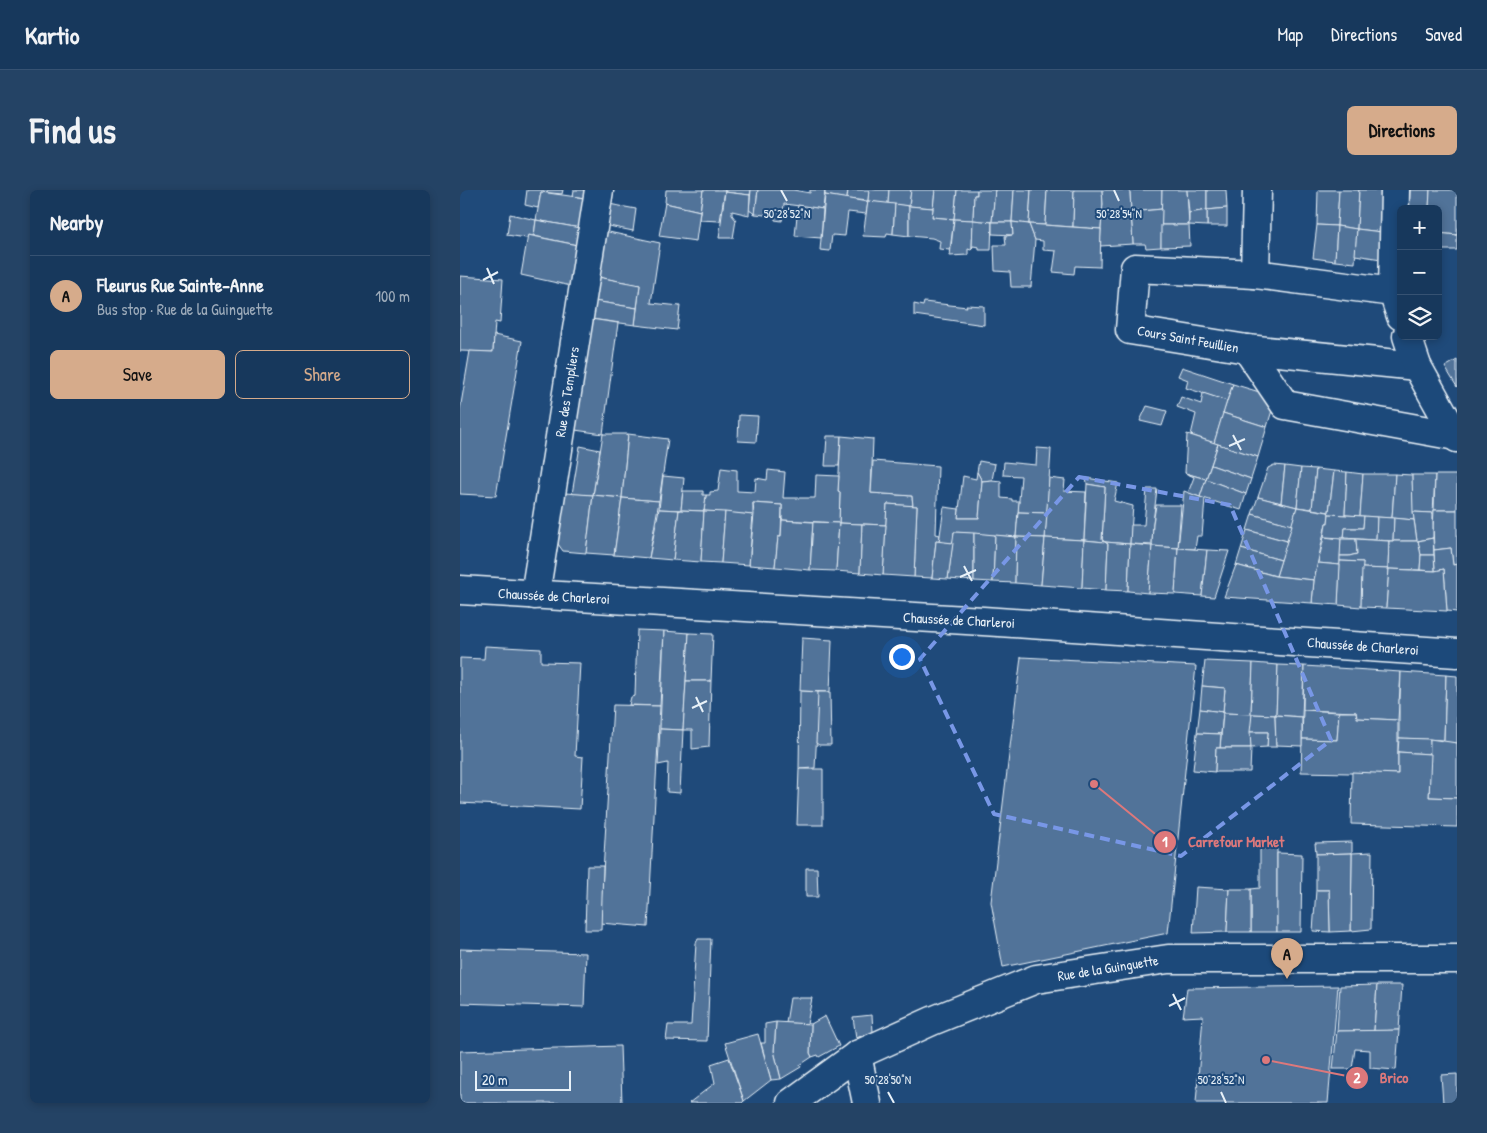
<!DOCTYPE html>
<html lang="en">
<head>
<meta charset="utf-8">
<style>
	body { margin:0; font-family:"Patrick Hand",sans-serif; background:#244365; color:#f1f3f6 }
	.controls { position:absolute; right:15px; top:15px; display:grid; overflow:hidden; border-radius:8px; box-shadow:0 2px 8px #0003 }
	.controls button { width:45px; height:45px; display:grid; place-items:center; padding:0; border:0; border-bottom:1px solid #365272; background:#17385c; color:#f1f3f6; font:25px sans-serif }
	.scale { position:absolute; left:15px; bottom:12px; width:96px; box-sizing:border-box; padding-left:5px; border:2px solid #e8f1f8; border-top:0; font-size:14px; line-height:18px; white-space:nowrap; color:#e8f1f8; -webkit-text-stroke:4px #1f4a7a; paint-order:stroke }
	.you { position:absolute; left:441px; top:466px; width:18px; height:18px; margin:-12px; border:4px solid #fff; border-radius:50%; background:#1a73e8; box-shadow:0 0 0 8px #1a73e833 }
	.badge { display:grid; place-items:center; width:32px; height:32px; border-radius:50%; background:#d6ab8b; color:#111; font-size:16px; font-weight:700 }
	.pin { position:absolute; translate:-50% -41px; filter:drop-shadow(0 1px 2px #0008) }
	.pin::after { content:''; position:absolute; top:26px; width:18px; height:15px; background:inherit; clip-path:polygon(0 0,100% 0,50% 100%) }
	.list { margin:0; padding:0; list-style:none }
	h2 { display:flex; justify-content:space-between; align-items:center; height:65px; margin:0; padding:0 20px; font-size:21px }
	h2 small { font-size:16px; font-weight:400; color:#9eacbb }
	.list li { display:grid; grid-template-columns:32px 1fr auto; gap:15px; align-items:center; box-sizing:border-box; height:80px; padding:0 20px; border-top:1px solid #365272 }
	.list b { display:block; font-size:19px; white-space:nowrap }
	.list p { margin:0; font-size:16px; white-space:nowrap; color:#9eacbb }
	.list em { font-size:16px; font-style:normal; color:#9eacbb }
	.actions { display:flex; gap:10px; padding:15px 20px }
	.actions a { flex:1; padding:11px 0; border:1px solid #d6ab8b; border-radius:8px; text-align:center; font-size:18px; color:#d6ab8b }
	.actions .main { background:#d6ab8b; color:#111 }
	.icon { flex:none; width:28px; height:28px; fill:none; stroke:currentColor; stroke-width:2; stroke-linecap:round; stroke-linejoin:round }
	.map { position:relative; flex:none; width:997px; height:913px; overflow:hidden; border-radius:8px }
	header { display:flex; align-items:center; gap:30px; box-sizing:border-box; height:70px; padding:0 25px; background:#17385c; border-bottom:1px solid #365272 }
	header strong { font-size:24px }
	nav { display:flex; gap:28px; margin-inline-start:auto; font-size:18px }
	.intro { display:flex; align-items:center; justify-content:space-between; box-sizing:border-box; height:120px; padding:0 30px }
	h1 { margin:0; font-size:35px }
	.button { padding:12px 22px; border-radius:8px; background:#d6ab8b; color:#111; font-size:18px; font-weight:700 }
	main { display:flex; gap:30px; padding:0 30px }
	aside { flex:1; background:#17385c; border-radius:8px; box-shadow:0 2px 8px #0003 }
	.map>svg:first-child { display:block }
</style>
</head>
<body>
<header>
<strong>Kartio</strong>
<nav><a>Map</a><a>Directions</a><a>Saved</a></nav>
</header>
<div class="intro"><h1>Find us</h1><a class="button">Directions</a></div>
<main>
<aside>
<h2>Nearby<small></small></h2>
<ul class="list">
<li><span class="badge">A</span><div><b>Fleurus Rue Sainte-Anne</b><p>Bus stop · Rue de la Guinguette</p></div><em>100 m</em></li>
</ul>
<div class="actions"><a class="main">Save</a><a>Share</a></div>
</aside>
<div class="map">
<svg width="997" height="913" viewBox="0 0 997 913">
	<rect width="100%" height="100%" fill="#1f4a7a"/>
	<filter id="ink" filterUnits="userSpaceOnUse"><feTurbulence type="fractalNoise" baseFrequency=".02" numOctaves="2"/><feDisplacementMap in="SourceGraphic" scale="10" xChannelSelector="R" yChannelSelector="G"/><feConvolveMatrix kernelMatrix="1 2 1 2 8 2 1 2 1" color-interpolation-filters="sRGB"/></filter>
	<g filter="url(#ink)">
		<g fill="#517399" stroke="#e8f1f8">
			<polygon points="67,0 103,0 102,4 81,2 78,18 65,15"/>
			<polygon points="114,0 127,0 124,8 113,6"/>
			<polygon points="206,0 243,0 240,21 205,13"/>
			<polygon points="243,0 265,0 260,31 239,30"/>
			<polygon points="265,0 291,0 290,5 265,2"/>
			<polygon points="291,0 298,0 295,24 289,20"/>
			<polygon points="298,0 333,0 350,3 350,0 365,0 363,19 324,14 322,31 315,30 315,26 295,24"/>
			<polygon points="365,0 388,0 387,9 365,5"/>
			<polygon points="388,0 409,0 408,11 387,9"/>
			<polygon points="409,0 429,0 428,14 408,11"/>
			<polygon points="429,0 451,0 449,16 428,14"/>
			<polygon points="451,0 475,0 473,18 449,16"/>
			<polygon points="475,0 497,0 494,29 472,27"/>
			<polygon points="497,0 517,0 517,5 514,5 513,30 494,29"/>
			<polygon points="517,0 535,0 532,32 513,30 514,5 517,5"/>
			<polygon points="535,0 554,0 552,32 532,32"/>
			<polygon points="554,0 571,0 569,34 552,32"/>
			<polygon points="571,0 587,0 585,35 569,34"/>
			<polygon points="587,0 614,0 613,37 585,35"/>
			<polygon points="614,0 642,0 643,14 641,39 613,37"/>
			<polygon points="642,0 670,0 671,22 642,24 643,14"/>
			<polygon points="670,0 702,0 702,19 671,22"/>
			<polygon points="702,0 727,0 729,35 701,35"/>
			<polygon points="727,0 747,0 747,20 729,23"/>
			<polygon points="747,0 766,0 767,18 747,20"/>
			<polygon points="858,0 879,0 877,36 857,35"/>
			<polygon points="879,0 899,0 897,39 877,36"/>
			<polygon points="899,0 932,0 930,43 897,39"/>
			<polygon points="950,0 970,0 969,19 949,19"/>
			<polygon points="970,0 997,0 997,45 978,43 978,19 969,19"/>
			<polygon points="81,2 124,8 120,38 76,30"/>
			<polygon points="265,2 290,5 289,25 272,21 272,25 276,30 273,48 259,48"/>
			<polygon points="365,5 408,12 406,24 388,22 385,46 372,45 370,61 360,60"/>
			<polygon points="408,11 435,14 433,44 427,43 426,47 403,46"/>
			<polygon points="205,13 240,21 236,51 199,46"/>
			<polygon points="149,14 176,19 173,41 144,35"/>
			<polygon points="435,14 449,16 449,46 433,44"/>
			<polygon points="338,15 363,19 361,48 335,46"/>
			<polygon points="449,16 473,18 472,27 494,29 490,60 479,59 480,51 472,48 449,46"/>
			<polygon points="767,18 767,36 747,36 747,20"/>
			<polygon points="702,19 701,57 686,58 685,54 673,54 671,22"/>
			<polygon points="747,20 747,36 729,35 729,23"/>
			<polygon points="671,22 673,54 640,56 642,24"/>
			<polygon points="50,24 76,30 74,46 68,45 67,48 66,48 47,45"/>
			<polygon points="494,29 513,30 512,59 511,60 508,59 508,65 490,66"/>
			<polygon points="76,30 120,38 117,55 74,46"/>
			<polygon points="513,30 532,32 531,60 519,60 519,57 513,56 512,59"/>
			<polygon points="532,32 552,32 553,45 532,44"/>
			<polygon points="552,32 569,34 575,50 571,97 551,97 550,82 535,81 534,55 546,55 545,46 553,45"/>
			<polygon points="569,34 641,39 640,77 615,76 614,84 593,82 596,61 583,60 583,51 575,50"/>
			<polygon points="701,35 729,35 730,56 701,57"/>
			<polygon points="857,35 877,36 875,71 853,68"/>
			<polygon points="877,36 897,39 895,73 875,71"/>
			<polygon points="897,39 930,43 928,70 895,65"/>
			<polygon points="144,41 200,53 191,113 220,116 217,140 175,135 180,95 138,87"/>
			<polygon points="978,43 997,45 997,60 978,60"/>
			<polygon points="68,45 117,55 111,96 61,85"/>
			<polygon points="0,86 43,89 40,133 35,132 33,162 0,161"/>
			<polygon points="138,87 180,95 177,118 134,111"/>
			<polygon points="134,111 177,118 175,135 131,129"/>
			<polygon points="464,112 507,117 506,115 524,116 524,135 454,125 454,114 463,116"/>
			<polygon points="131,129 158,133 143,244 115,240"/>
			<polygon points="34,145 62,151 36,306 0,304 0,220 10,161 33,162"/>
			<polygon points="997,170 997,197 985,177"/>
			<polygon points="722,177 773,194 767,211 726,198 728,190 718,186"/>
			<polygon points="773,194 816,207 807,237 763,223"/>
			<polygon points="743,203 767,211 754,253 731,245 736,224 717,217 721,207 741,214"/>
			<polygon points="687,216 707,221 702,236 680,231"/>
			<polygon points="763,223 807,237 798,267 754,253"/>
			<polygon points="279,225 298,226 296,252 278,251"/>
			<polygon points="143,244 168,244 162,308 133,305"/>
			<polygon points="168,244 208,249 199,311 162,308"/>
			<polygon points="727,244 758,254 746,289 725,283"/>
			<polygon points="367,246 381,246 379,276 365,276"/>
			<polygon points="381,246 413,249 411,303 452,306 453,316 427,314 426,335 379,333 380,302 378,301"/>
			<polygon points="758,254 798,267 791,289 751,275"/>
			<polygon points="120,256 140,260 133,305 112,304"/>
			<polygon points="577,258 591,259 587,323 558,322 561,286 543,285 544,272 576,275"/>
			<polygon points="413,271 478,276 476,344 480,345 479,352 476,351 472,388 454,387 457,316 453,316 452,306 411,303"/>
			<polygon points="519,271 535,274 532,290 522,291 517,282"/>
			<polygon points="751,275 791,289 786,304 746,289"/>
			<polygon points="814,275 825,276 821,313 798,307 808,278"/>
			<polygon points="825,276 841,278 837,317 821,313"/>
			<polygon points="261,278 277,280 277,301 295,302 296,288 307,290 308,280 325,282 323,308 355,308 356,285 379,286 378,301 380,302 379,333 322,330 322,315 293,313 293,325 244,321 246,305 250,305 250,302 258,301"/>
			<polygon points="841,278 856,279 852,319 837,317"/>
			<polygon points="856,279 874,281 869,322 852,319"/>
			<polygon points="874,281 887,282 885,325 867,324 869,322"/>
			<polygon points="517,282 522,291 519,328 498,328 503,286 516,289"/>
			<polygon points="887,282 903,284 900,326 885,325"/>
			<polygon points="725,283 746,289 740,307 728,303 734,287"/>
			<polygon points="903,284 935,284 932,328 900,326"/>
			<polygon points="935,284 952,285 954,330 932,328"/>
			<polygon points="952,285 975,285 973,323 953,322"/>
			<polygon points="975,285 997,285 997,320 974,320"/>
			<polygon points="203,286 224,288 221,320 199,319"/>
			<polygon points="589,288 605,290 604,301 626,302 624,350 585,348"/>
			<polygon points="626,288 658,293 654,311 673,316 670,354 645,352 642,350 645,297 627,294"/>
			<polygon points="746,289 786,304 781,320 740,307"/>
			<polygon points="532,290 541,291 541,308 552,309 552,311 559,311 556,347 494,342 493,353 479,352 484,317 499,319 498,328 519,328 522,291"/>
			<polygon points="627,294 645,297 642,350 645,352 624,350"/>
			<polygon points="687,299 697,299 693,333 692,355 670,354 671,335 684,335"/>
			<polygon points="223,301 243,301 243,305 246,305 246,306 244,321 221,320"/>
			<polygon points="724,301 745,309 742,346 737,346 735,359 718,358"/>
			<polygon points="105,303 133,305 126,363 103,361 98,354"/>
			<polygon points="133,305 162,308 154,365 126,363"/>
			<polygon points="798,307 837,317 832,335 792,324"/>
			<polygon points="162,308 199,311 189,368 154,365"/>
			<polygon points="293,313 322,315 321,347 318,347 315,377 289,375 294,324"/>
			<polygon points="427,314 457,316 454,387 423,385"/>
			<polygon points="696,315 721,315 718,358 692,356 693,333"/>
			<polygon points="837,317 868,322 869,324 868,333 866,333 854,390 816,386"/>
			<polygon points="199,319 219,320 213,370 189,368"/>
			<polygon points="219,320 244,321 241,372 213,370"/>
			<polygon points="974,320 997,320 997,374 993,375 991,358 974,360 973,336"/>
			<polygon points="244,321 265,322 261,373 241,372"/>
			<polygon points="265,322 293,325 289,375 261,373"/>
			<polygon points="558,322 587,323 585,348 556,347"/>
			<polygon points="953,322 973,323 973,348 957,351"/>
			<polygon points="792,324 832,335 827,351 787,340"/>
			<polygon points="869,324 904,326 903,338 885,338 884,348 864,347 866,333 868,333"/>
			<polygon points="904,326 917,327 916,350 884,348 885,338 903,338"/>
			<polygon points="917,327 934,328 933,351 916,350"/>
			<polygon points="934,328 954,330 957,351 933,351"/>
			<polygon points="322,330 353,332 350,380 315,377 318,347 321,347"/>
			<polygon points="353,332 379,333 376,381 350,380"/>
			<polygon points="379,333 402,334 400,383 376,381"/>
			<polygon points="402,334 426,335 423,385 400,383"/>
			<polygon points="787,340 827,351 821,370 781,359"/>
			<polygon points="494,342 514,343 514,391 488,389"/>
			<polygon points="514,343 535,345 533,392 514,391"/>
			<polygon points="535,345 556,347 555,393 533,392"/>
			<polygon points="556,347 585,348 581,395 555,393"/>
			<polygon points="864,347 881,349 880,375 858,373"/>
			<polygon points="585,348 624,350 622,398 581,395"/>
			<polygon points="973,348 974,365 961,365 958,351"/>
			<polygon points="881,349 896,349 897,364 889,366 880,366"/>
			<polygon points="896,349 929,351 928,379 902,378 903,372 880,371 880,366 889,366 897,364"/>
			<polygon points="624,350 645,352 648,354 646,400 622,398"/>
			<polygon points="476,351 493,353 488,389 472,388"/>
			<polygon points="929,351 958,351 961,365 960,380 928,379"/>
			<polygon points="645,352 670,354 668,401 646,400 648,354"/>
			<polygon points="670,354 692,356 688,403 668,401"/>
			<polygon points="692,356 718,358 715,404 688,403"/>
			<polygon points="718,358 747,360 742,406 715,404"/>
			<polygon points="991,358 993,375 997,374 997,422 987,421 984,379 975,381 974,360"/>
			<polygon points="781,359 821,370 816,386 776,375"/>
			<polygon points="747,360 769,361 754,407 742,406"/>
			<polygon points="961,365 974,365 975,381 960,380"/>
			<polygon points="880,371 903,372 901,417 878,415"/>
			<polygon points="858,373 880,375 878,415 852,413 854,390"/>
			<polygon points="776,375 815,386 854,390 852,413 764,407"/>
			<polygon points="902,378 929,379 926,418 901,417"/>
			<polygon points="929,379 975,381 984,379 987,421 926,418"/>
			<polygon points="177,440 204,441 200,516 169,515 171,507 175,506"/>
			<polygon points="204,441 229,443 223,540 200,539"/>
			<polygon points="229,443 253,444 251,491 226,491"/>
			<polygon points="342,448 372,450 370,502 340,501"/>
			<polygon points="25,456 81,459 81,472 120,473 115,566 123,567 120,619 0,613 0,468 24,469"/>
			<polygon points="561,467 736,476 708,743 543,777 531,712"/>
			<polygon points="745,471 793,473 791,524 763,523 765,498 742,496"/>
			<polygon points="793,473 818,475 816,525 791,524"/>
			<polygon points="818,475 844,476 842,527 816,525"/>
			<polygon points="844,476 941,482 938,530 897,528 896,522 843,520"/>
			<polygon points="941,482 986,485 984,550 939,548 939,509 940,509"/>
			<polygon points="986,485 997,486 997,553 984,552"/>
			<polygon points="226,491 251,491 249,557 232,559 232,540 223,540"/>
			<polygon points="742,496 765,498 763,522 740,519"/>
			<polygon points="340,501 359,502 355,578 339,579"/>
			<polygon points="358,502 370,502 371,555 359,555 356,553"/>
			<polygon points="153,515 200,516 188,737 140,733"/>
			<polygon points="740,519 763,522 761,544 737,543"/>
			<polygon points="843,520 879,522 877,550 842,549"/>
			<polygon points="879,522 896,522 897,528 938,530 938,584 841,582 842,549 877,550"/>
			<polygon points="763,523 792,524 791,558 760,558"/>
			<polygon points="792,524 815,525 816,557 807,557 808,542 790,542"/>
			<polygon points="815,525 842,527 842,556 816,555"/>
			<polygon points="200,539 223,540 220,603 207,602 208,573 198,575"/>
			<polygon points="790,542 808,542 807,557 791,558"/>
			<polygon points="737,543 761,544 760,558 756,558 755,582 733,580"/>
			<polygon points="939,548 970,549 971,564 938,562"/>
			<polygon points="970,549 997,553 997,608 969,607"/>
			<polygon points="756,558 791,558 790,582 755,582"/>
			<polygon points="938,562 971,564 969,607 997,608 997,637 891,634 892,582 938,584"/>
			<polygon points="339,579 363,579 363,635 337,635"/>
			<polygon points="892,652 892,663 856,664 855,653"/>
			<polygon points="800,654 817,654 817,742 791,742 791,699 800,698"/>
			<polygon points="912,662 911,739 891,741 892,663"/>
			<polygon points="817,663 842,664 841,742 817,742"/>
			<polygon points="892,663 891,741 870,742 869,700 856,700 856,664"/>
			<polygon points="127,676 143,676 141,740 125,740"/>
			<polygon points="346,678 357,678 358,707 346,707"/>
			<polygon points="736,697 769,699 767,742 733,743"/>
			<polygon points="769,699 791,699 791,742 767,742"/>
			<polygon points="856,700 869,700 870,742 853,741"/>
			<polygon points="238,749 251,749 247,851 206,850 208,835 231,835 236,753"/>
			<polygon points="0,759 126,763 124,817 0,813"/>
			<polygon points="917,795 914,841 877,841 880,796"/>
			<polygon points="917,795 942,795 939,840 914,841"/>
			<polygon points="878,796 868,913 736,913 743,826 723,827 727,798"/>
			<polygon points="330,808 352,808 347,834 326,833"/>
			<polygon points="412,825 413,842 396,848 393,827"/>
			<polygon points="365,826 379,856 359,867 358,865 352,867 350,863 351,834"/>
			<polygon points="316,832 351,834 350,863 352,867 340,875 341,877 321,889 314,861"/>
			<polygon points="316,832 314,861 321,889 311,890 301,853 305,853 305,834"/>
			<polygon points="939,840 936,880 910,878 910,860 895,859 892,879 873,879 877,841"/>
			<polygon points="298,844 311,890 284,911 265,853"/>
			<polygon points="160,856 162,913 0,913 0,861"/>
			<polygon points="269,868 284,911 282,913 229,913 255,893 251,874"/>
			<polygon points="997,884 997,913 983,913 981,885"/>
		</g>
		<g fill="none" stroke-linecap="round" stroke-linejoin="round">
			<defs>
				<g id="minor">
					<polyline points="795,84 797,0"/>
					<polyline points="933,102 935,0"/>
					<polyline points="941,126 933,102 795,84 675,78 670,140 787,159 957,176"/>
					<polyline points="947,146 957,176 997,248"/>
					<polyline points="787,159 825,215 996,246"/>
					<polyline points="75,405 139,0"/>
					<polyline points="397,865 407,913"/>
					<polyline points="331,913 397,865 472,831 576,789 708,769 997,769"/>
				</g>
				<polyline id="major" points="0,400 523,431 997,463"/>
			</defs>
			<use href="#minor" stroke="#e8f1f8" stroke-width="31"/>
			<use href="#major" stroke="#e8f1f8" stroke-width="31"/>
			<use href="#minor" stroke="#1f4a7a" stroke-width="28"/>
			<use href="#major" stroke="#1f4a7a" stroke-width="28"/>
		</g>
	</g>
	<path fill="none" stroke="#7897e6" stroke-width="4" stroke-dasharray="10 6" stroke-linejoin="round" d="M 619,287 L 770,315 L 871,550 L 721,666 L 534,624 L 460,469 Z"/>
	<path fill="none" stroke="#e8f1f8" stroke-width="2" d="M 321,0 L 327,11M 654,0 L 659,11M 27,78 L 34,94M 23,90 L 38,82M 773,245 L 781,260M 769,256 L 785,249M 504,376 L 512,391M 500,387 L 516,380M 236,507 L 243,522M 232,518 L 247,511M 713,804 L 721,820M 709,816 L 725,808M 428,902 L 434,913M 761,902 L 766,913"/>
	<g text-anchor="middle" stroke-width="4" stroke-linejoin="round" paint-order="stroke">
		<g font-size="14" fill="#e8f1f8" stroke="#1f4a7a">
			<text transform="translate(728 149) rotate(10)" y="5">Cours Saint Feuillien</text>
			<text transform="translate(107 202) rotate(-81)" y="5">Rue des Templiers</text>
			<text transform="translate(94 406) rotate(3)" y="5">Chaussée de Charleroi</text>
			<text transform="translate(499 430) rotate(3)" y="5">Chaussée de Charleroi</text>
			<text transform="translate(903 456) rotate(4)" y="5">Chaussée de Charleroi</text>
			<text transform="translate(648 778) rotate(-9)" y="5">Rue de la Guinguette</text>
		</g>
	</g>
	<g font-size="12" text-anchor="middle" fill="#e8f1f8" stroke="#1f4a7a" stroke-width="4" stroke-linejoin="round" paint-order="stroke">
		<text x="327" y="28">50°28'52"N</text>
		<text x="659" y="28">50°28'54"N</text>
		<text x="428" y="894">50°28'50"N</text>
		<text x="761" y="894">50°28'52"N</text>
	</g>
	<path fill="none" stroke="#dd787b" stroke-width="2" d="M634 594L705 652M806 870L897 888"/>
	<g fill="#dd787b" stroke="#1f4a7a" stroke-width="2">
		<circle cx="634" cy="594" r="5"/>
		<circle cx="806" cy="870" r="5"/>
		<circle cx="705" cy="652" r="12"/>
		<circle cx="897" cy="888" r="12"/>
	</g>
	<g font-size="15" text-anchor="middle" font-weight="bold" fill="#fff">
		<text x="705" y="657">1</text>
		<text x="897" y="893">2</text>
	</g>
	<g font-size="15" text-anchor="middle" font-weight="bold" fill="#dd787b" stroke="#1f4a7a" stroke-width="4" stroke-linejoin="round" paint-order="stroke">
		<text x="776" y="657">Carrefour Market</text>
		<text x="934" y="893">Brico</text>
	</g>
</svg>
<div class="controls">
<button>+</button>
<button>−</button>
<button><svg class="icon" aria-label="layers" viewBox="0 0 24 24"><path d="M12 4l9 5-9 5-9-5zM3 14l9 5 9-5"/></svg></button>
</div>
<div class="scale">20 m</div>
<div class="you"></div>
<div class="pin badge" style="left:827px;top:789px">A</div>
</div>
</main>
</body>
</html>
